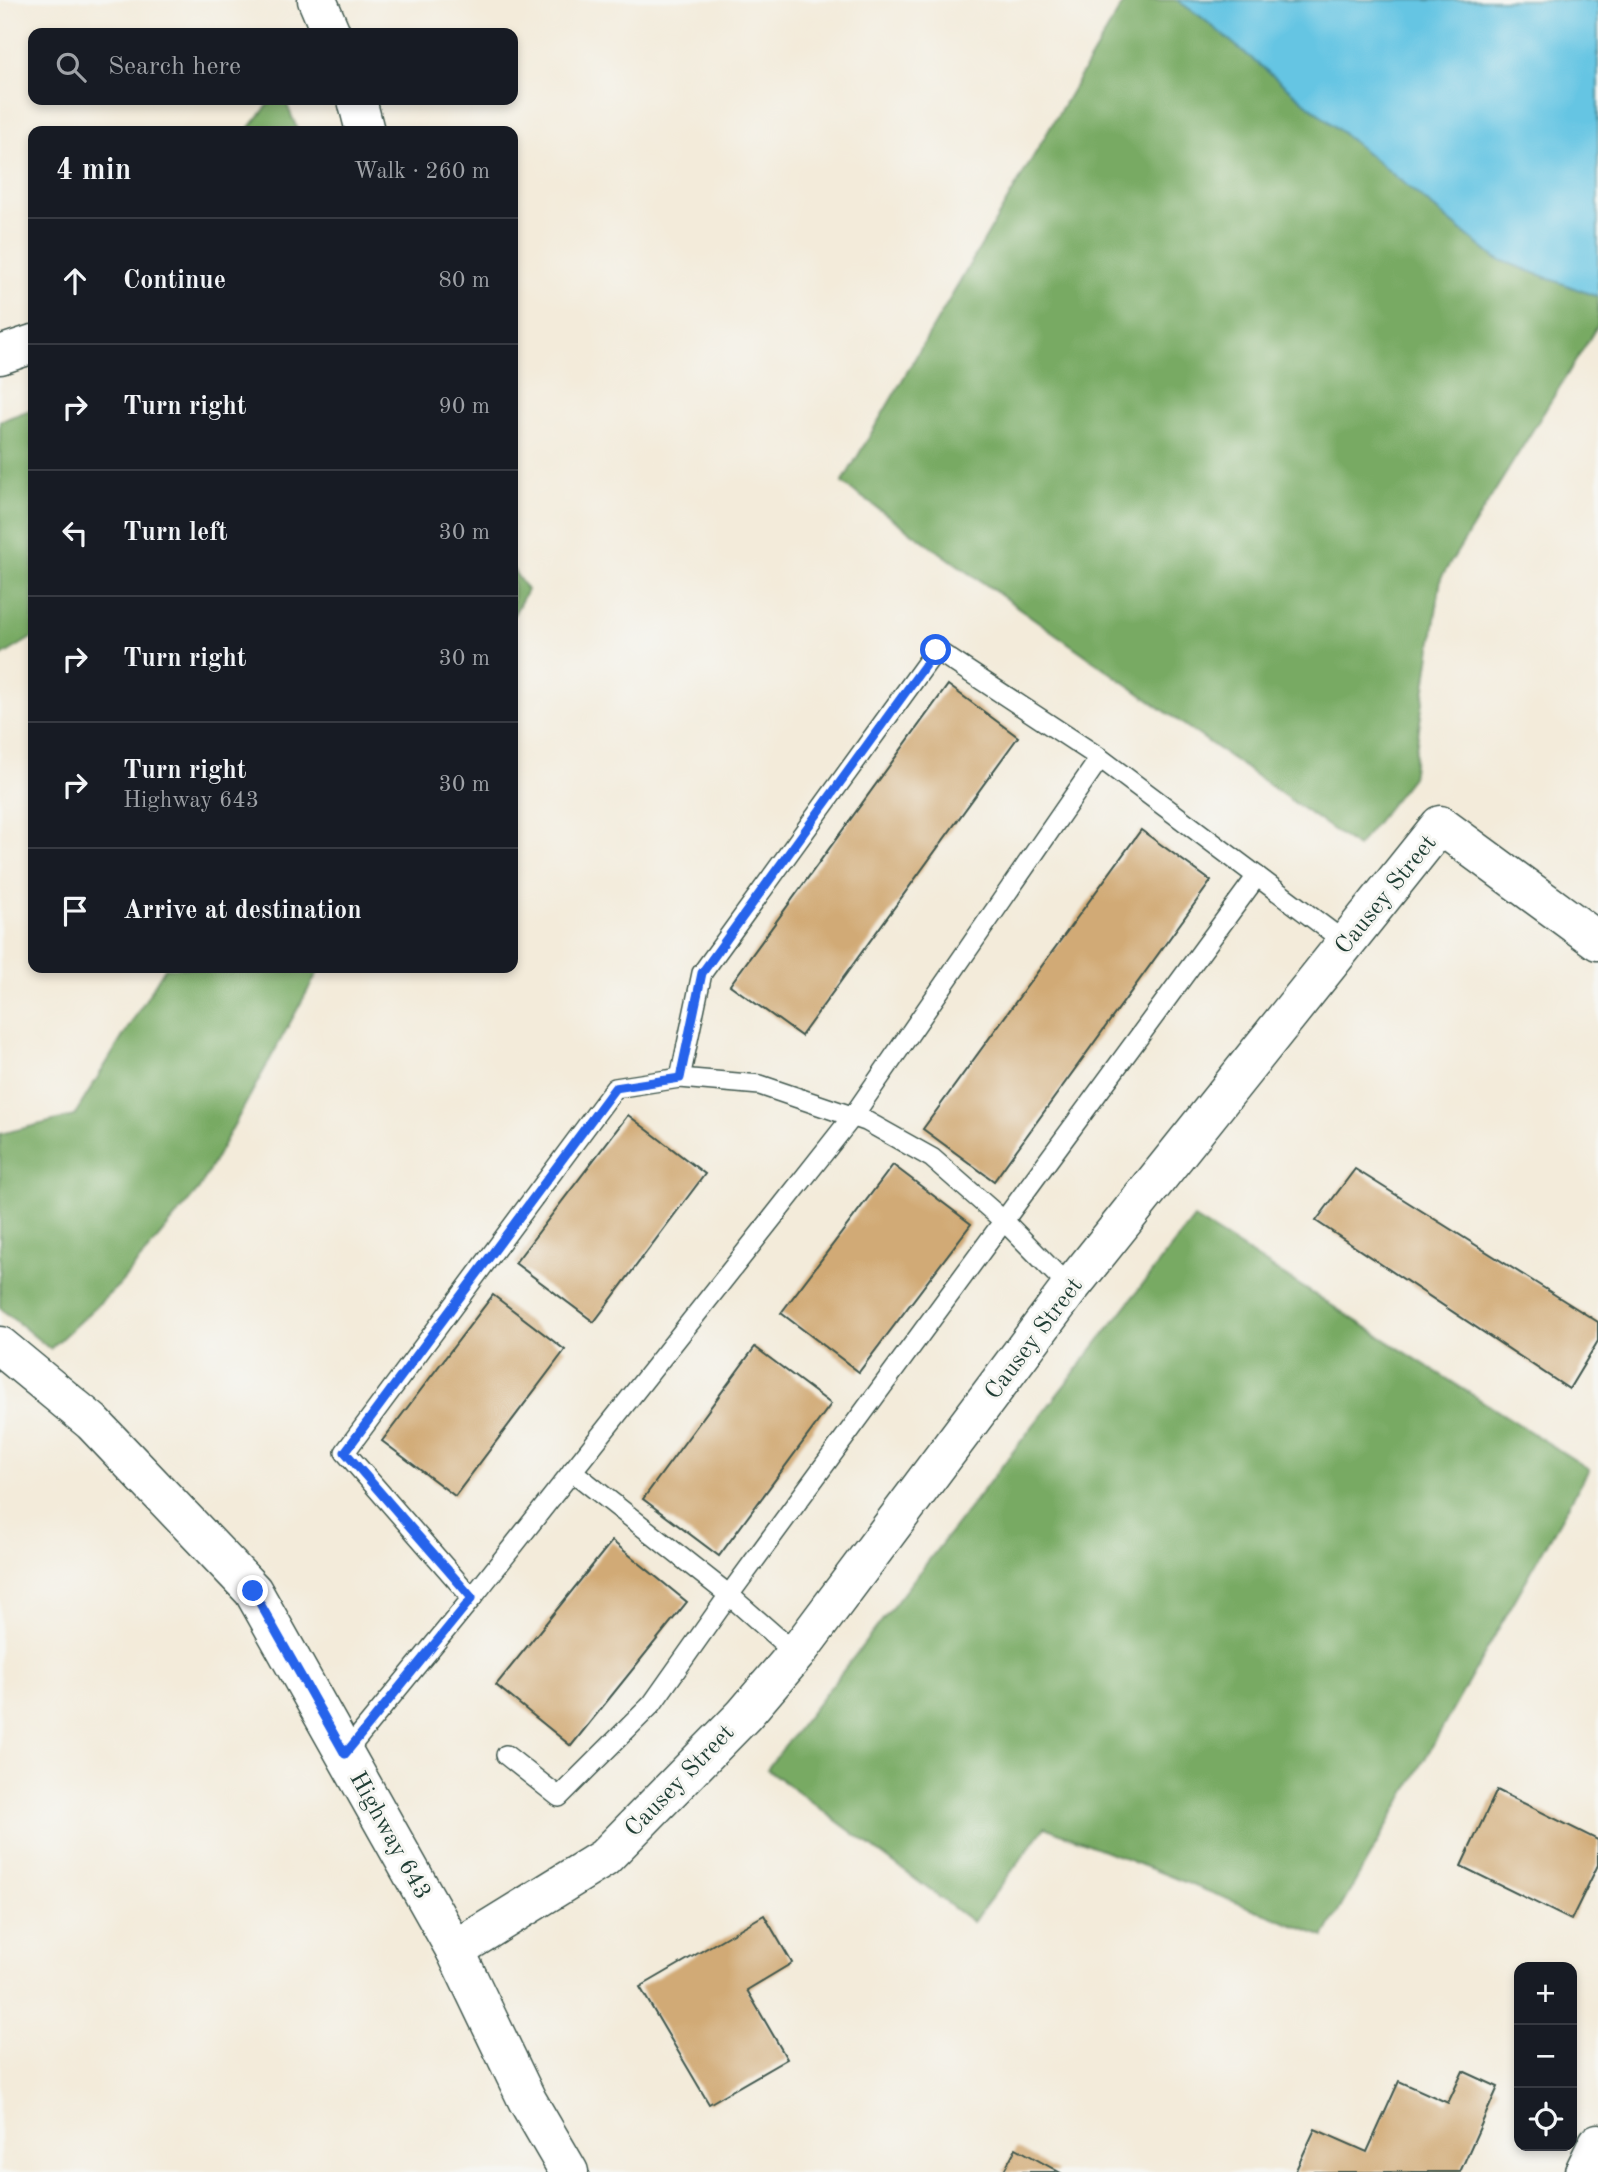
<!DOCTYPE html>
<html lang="en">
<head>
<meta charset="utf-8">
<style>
	body { margin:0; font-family:"Old Standard TT",serif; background:#242831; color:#f1f3f6 }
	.controls { position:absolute; right:21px; bottom:21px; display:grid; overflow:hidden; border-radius:14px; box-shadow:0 4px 10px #0003 }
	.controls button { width:63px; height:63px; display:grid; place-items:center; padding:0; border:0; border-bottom:2px solid #363941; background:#171b24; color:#f1f3f6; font:35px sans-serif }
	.stop { position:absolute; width:21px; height:21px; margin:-16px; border:5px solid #2563eb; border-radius:50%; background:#fff }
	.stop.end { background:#2563eb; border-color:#fff; box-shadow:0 2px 7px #0008 }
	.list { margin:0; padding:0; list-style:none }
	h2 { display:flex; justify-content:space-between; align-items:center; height:91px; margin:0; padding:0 28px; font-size:30px }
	h2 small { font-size:23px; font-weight:400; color:#9ea1a6 }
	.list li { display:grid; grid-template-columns:46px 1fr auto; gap:21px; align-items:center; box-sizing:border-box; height:126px; padding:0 28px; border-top:2px solid #363941 }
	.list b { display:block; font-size:26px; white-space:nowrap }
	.list p { margin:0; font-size:23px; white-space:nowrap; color:#9ea1a6 }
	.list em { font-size:23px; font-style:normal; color:#9ea1a6 }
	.icon { flex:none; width:38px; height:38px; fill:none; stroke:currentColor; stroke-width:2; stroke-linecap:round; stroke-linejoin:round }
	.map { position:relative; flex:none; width:1598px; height:2172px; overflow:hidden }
	.search { position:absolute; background:#171b24; box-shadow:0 4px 10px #0003; left:28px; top:28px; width:490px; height:77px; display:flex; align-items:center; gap:18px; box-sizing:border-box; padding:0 24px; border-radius:14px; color:#9ea1a6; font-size:26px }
	.panel { position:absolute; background:#171b24; box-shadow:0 4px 10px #0003; left:28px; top:126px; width:490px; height:847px; border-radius:14px }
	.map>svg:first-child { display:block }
</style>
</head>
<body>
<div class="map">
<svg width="1598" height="2172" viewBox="0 0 1598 2172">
	<rect width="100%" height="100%" fill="#f6f6f2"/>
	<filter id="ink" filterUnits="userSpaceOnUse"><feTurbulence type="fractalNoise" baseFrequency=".0143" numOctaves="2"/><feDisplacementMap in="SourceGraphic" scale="14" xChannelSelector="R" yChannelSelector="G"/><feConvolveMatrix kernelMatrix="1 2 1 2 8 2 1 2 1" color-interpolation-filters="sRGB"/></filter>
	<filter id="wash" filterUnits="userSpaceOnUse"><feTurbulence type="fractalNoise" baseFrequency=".00686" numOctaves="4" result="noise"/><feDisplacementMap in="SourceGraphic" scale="28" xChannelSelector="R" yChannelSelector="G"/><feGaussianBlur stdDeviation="1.57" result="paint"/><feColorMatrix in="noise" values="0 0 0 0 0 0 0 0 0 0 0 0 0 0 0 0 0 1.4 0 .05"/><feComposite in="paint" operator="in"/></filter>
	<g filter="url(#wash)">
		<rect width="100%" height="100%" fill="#f3ebda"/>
		<g fill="#78aa64" stroke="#4c744c" stroke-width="2">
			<polygon points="1125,0 1177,0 1200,16 1495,258 1598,297 1598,325 1441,578 1412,777 1357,847 842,483"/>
			<polygon points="272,100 285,100 298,131 247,131"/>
			<polygon points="33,409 33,637 0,657 0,421"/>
			<polygon points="513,570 527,590 513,616"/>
			<polygon points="165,968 320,968 199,1189 119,1285 50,1349 0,1308 0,1134 74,1116"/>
			<polygon points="1194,1218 1589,1469 1324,1937 1045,1827 973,1922 767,1769"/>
		</g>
		<polygon fill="#65c5e3" stroke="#42818c" stroke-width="2" points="1177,0 1598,0 1598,297 1495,258 1200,16"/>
		<g id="blocks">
			<g fill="#d1aa76">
				<polygon points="948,685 1018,737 801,1036 730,985"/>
				<polygon points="1141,830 1211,881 994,1181 923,1129"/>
				<polygon points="628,1115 705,1174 594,1322 515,1263"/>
				<polygon points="893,1165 971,1224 859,1372 781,1313"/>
				<polygon points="1355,1169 1598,1322 1598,1341 1569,1389 1316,1221"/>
				<polygon points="493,1295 565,1350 455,1496 382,1441"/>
				<polygon points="755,1347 831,1404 719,1556 643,1499"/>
				<polygon points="612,1541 687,1602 571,1746 496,1685"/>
				<polygon points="1497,1790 1598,1840 1598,1865 1571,1920 1461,1866"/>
				<polygon points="764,1915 792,1963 747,1990 787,2059 709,2104 640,1987"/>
				<polygon points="1463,2071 1498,2087 1460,2172 1295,2172 1315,2129 1367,2152 1399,2081 1448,2103"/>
				<polygon points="1016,2148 1059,2172 1003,2172"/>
			</g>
		</g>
	</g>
	<g filter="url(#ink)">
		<use href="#blocks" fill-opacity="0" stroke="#3f574d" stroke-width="2"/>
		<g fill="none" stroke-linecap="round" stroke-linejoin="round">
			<defs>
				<g id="lane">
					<polyline points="680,1078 702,973 936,650 1100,758 1346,943"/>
					<polyline points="572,1471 729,1595 796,1654"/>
					<polyline points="472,1598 853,1116 1100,758"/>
					<polyline points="345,1753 472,1598 345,1452 615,1088 680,1078 760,1085 866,1121 932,1158 1005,1222 1070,1288"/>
					<polyline points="506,1755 559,1797 652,1704 729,1595 1257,876"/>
				</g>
				<g id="street">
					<polyline points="317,0 331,33"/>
					<polyline points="357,100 365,131"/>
					<polyline points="0,355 33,344"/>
					<polyline points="0,1346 92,1422 253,1591 455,1950 527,2100 569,2172"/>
					<polyline points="455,1950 604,1858 744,1715 796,1654 1070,1288 1440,825 1598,941"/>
					<polyline points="1584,2172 1598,2143"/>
				</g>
			</defs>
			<use href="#lane" stroke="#3f574d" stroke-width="22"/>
			<use href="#street" stroke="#3f574d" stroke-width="41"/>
			<use href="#lane" stroke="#fff" stroke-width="19"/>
			<use href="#street" stroke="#fff" stroke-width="38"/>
		</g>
	</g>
	<g fill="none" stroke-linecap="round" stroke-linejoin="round" filter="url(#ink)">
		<polyline stroke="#2563eb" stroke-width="9" points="253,1591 345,1754 472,1598 345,1452 615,1088 680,1078 702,973 936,650"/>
	</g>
	<g text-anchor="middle" stroke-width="6" stroke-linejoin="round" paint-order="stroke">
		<g font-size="24" fill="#1f3d34" stroke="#f6f6f2">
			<text transform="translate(1385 894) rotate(-51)" y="8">Causey Street</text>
			<text transform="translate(1033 1338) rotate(-53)" y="8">Causey Street</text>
			<text transform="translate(679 1780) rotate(-46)" y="8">Causey Street</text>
			<text transform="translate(391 1835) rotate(61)" y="8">Highway 643</text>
		</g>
	</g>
</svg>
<div class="controls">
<button>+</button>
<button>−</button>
<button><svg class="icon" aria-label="locate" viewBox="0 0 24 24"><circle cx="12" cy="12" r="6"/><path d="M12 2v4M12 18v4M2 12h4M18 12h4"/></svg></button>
</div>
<div class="stop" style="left:936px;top:650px"></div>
<div class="stop end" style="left:253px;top:1591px"></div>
<div class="search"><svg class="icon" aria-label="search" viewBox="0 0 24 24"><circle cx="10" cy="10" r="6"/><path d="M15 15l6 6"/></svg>Search here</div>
<section class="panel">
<h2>4 min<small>Walk · 260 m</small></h2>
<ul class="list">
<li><svg class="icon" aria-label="ahead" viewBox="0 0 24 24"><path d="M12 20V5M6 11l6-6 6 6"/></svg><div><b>Continue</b></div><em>80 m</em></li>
<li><svg class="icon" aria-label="right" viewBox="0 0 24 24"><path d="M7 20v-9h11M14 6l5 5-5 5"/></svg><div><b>Turn right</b></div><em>90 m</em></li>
<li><svg class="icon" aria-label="left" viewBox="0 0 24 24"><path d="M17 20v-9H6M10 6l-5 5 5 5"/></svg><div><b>Turn left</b></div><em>30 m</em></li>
<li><svg class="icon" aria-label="right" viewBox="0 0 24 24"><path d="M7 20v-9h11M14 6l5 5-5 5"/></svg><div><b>Turn right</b></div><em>30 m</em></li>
<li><svg class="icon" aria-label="right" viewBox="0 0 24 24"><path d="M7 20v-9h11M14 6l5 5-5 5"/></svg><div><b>Turn right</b><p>Highway 643</p></div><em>30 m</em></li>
<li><svg class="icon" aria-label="arrive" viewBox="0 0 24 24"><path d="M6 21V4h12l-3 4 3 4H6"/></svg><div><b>Arrive at destination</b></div></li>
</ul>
</section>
</div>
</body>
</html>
